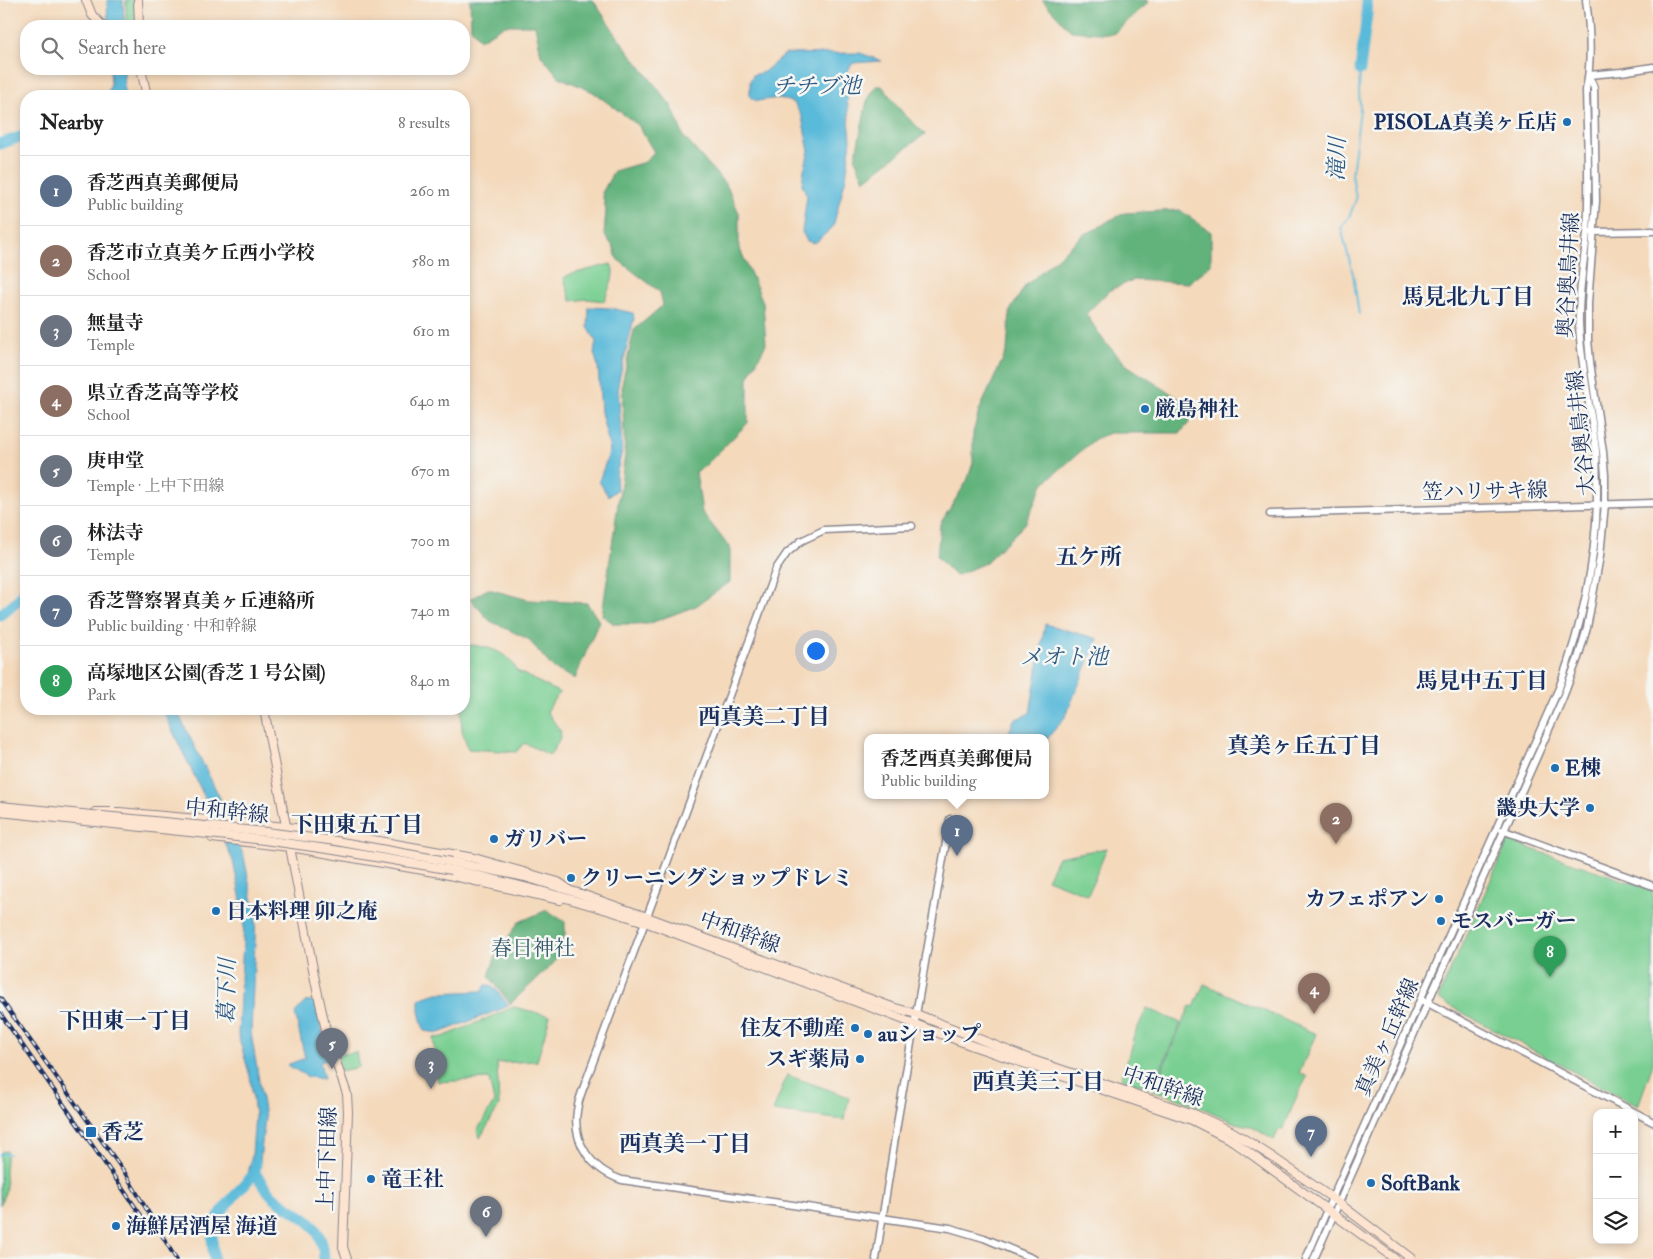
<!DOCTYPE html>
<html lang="en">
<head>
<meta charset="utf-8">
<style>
	body { margin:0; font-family:"IM FELL Double Pica","Noto Serif JP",serif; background:#f6f6f6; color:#222 }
	.controls { position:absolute; right:15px; bottom:15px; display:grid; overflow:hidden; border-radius:10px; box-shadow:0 2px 8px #0003 }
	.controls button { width:45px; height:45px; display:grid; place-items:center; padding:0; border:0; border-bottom:1px solid #e0e0e0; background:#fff; color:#222; font:25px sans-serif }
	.you { position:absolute; left:815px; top:650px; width:18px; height:18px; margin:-12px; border:4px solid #fff; border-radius:50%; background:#1a73e8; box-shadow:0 0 0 8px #1a73e833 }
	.badge { display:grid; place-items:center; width:32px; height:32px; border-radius:50%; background:#1f6fb2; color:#fff; font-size:16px; font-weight:700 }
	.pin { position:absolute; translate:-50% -41px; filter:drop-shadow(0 1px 2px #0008) }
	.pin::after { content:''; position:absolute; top:26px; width:18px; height:15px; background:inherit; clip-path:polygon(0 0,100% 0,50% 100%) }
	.popup { position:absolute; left:864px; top:734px; width:185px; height:65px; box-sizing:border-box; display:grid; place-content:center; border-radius:10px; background:#fff; filter:drop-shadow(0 1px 4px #0005); font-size:16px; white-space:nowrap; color:#767676 }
	.popup b { font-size:19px; color:#222 }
	.popup::after { content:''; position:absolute; left:50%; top:100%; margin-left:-10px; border:10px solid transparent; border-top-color:#fff }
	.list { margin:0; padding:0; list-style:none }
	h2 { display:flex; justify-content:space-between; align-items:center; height:65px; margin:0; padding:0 20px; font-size:21px }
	h2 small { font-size:16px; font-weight:400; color:#767676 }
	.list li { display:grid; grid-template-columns:32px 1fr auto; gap:15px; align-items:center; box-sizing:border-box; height:70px; padding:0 20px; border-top:1px solid #e0e0e0 }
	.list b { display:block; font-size:19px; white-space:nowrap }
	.list p { margin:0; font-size:16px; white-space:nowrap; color:#767676 }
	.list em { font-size:16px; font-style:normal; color:#767676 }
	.icon { flex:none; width:28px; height:28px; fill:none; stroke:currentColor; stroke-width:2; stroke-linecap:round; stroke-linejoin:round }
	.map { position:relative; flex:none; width:1653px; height:1259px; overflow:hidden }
	.search { position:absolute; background:#fff; box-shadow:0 2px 8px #0003; left:20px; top:20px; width:450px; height:55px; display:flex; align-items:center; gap:12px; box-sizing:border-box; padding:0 18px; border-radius:20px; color:#767676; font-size:19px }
	.panel { position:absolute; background:#fff; box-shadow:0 2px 8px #0003; left:20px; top:90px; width:450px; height:625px; border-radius:20px }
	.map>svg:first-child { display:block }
</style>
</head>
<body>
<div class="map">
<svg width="1653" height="1259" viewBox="0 0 1653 1259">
	<rect width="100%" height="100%" fill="#f6f6f2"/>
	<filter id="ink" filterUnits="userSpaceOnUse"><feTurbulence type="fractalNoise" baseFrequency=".02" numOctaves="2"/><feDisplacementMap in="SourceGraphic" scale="10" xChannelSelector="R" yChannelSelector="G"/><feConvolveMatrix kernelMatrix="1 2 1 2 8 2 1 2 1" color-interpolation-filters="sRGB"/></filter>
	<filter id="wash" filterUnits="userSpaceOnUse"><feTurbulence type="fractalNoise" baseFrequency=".0096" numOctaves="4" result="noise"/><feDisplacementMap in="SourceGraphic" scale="20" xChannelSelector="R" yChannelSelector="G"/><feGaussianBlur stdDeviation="1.12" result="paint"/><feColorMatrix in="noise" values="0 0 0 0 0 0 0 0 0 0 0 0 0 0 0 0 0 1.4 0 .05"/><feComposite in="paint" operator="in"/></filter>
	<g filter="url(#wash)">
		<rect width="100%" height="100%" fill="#f4d9bb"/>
		<g fill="#79cf92" stroke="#4a7f78">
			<rect x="126" y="0" width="10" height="26"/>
			<path d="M 611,264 C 617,275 608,290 604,301 L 587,299 L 571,301 L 564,278 L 568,275 Z"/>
			<path d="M 470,645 C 489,646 509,653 517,671 L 560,693 L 553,701 L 547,712 L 561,732 L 559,741 L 550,755 L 524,743 L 516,752 L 468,749 L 462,730 L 461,709 L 464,709 L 464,648 Z"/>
			<polygon points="1508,841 1653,890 1653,1064 1638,1106 1448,1005 1438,998"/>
			<polygon points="1107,848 1088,895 1047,879 1058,857"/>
			<polygon points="1204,984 1316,1034 1299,1073 1307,1077 1296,1098 1283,1130 1279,1129 1274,1140 1250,1126 1235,1123 1196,1105 1153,1090 1190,1006 1194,1007"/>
			<polygon points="514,1007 550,1016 537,1061 497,1063 499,1106 480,1138 477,1131 494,1102 489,1079 438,1082 433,1038 443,1037"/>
			<polygon points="1147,1008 1181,1023 1152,1089 1121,1078 1134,1041 1132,1040"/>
			<polygon points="356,1052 359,1067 341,1071 336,1055"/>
			<polygon points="787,1075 849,1097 844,1120 773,1111"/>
			<polygon points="7,1151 5,1171 6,1190 0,1205 0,1154 1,1152"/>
		</g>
		<g fill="#62b27c" stroke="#3e706d">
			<polygon points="470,0 593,0 620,40 672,107 684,137 727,186 739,213 739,247 763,302 766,344 748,378 748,423 705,466 696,472 702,512 730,548 730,582 696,606 648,624 614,624 602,615 625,455 622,384 634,330 663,305 660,292 617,259 614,248 604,234 606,210 602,193 614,171 645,162 654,152 638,125 593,92 559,77 541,55 535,25 505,25 480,40 471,28"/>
			<polygon points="1042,0 1147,0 1147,4 1113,34 1071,31"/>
			<polygon points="876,86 882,86 903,113 925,134 864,180 855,159 867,101"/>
			<polygon points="1180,210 1211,232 1211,265 1189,283 1134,280 1110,290 1086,314 1104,341 1128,366 1189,405 1189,423 1180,433 1110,433 1095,439 1043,484 1025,524 985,563 955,576 937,557 940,524 967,481 973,463 973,433 979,411 1007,350 1010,311 1025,286 1083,235 1096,229 1110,220 1125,213"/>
			<polygon points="488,589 529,600 587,603 599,621 575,679 553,668 528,639 490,621 470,599"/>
			<polygon points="547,910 565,922 565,935 554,963 510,1004 489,976 496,955 519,922"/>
		</g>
		<g fill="#5abad9" stroke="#3a749c">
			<polygon points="107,0 123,0 124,26 108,26"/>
			<polygon points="860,53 882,61 853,63 845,75 851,140 846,177 833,227 815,243 807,241 802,232 807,196 802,184 804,170 809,151 802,117 794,103 779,98 757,101 750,97 750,81 753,75 764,72 785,54"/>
			<polygon points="110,69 124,69 124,96 106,96 111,84"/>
			<polygon points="589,307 610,308 633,313 634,318 618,384 622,451 616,475 617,490 608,496 599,481 610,450 601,412 598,366 594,353 596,341 588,327"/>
			<polygon points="1045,624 1098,639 1065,717 1046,740 1046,737 1007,737 1014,720 1030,713"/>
			<polygon points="162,709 176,709 220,798 244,857 256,917 251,1033 265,1117 259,1169 261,1176 253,1181 248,1174 252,1155 255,1115 250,1076 238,1035 244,923 240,895 233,861 206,800"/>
			<polygon points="486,985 493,986 509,1006 439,1033 424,1031 419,1011 419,999 437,993 482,991"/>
			<polygon points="314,1000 330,1059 320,1062 324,1079 308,1077 287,1065 305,1058 295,1013 305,1002"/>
		</g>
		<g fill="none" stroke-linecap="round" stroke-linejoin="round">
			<g stroke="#5abad9" stroke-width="2">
				<polyline points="1359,314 1353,274 1341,228 1350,215 1356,199 1352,175 1360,109 1359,92 1360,70"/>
				<polyline points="0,1154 9,1154"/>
			</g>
			<g stroke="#5abad9" stroke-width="11">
				<polyline points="1360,70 1367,14 1366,0"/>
				<polyline points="0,144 26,135"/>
				<polyline points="0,615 18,600 26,589"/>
				<path d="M 256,1163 L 255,1173 C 261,1181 267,1192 275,1198 C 300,1218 323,1220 324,1259"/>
				<path d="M 214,1259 C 213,1248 210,1233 215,1223 C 221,1209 244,1185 255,1173"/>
			</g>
		</g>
	</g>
	<g filter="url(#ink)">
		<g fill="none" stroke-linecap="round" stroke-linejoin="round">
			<defs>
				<g id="tertiary">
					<polyline points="1589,75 1621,72 1653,67"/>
					<polyline points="1591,232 1653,231"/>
					<polyline points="1270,514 1653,503"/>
					<path d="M 912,526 L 824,530 L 801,541 L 787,553 L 776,569 L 586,1081 C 582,1091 578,1101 577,1111 C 572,1143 592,1170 622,1180 L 950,1228 L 984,1238 L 1034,1259"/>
					<polyline points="1502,830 1653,886"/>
					<polyline points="1424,1001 1653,1122"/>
					<polyline points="876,1259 899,1112 950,819"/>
					<path d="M 1306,1259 L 1332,1198 L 1559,688 C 1583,623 1598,555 1597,485 C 1596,474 1597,462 1596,451 C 1591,409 1581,367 1579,324 C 1578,294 1584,263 1587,233 C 1590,186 1587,138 1586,90 C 1592,61 1590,29 1586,0"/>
					<polyline points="1314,1259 1562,700 1578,658 1587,628 1600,556 1605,504 1605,475 1603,452 1590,362 1588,339 1588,303 1596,201 1594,88 1589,76"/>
				</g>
				<g id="secondary">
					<polyline points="86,0 92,15 103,26"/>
					<polyline points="138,0 139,26"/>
					<polyline points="141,69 147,96"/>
					<polyline points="264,709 316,985 328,1039 347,1094 348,1112 343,1247 347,1259"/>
					<polyline points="95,812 119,812 287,827 334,833 474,858 558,882 567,888"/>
					<polyline points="212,838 290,847 440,873 560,900"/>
					<polyline points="452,862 525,877 581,894 647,917 892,1007 916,1014 1027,1058 1194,1114 1233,1132 1274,1158 1332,1198 1412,1259"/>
					<path d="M 452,870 C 517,884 581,901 645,922 L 973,1046 L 1192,1120 L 1233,1141 L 1395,1259"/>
				</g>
			</defs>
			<use href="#tertiary" stroke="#88848c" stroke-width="9"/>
			<use href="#secondary" stroke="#88848c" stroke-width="10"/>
			<use href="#tertiary" stroke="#fff" stroke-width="6"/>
			<use href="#secondary" stroke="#fde4d0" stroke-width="8"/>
			<defs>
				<g id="rail">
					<polyline points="0,998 125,1173 176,1259"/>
					<polyline points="0,1013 152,1231"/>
				</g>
			</defs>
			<use href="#rail" stroke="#1b2f5e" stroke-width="4"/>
			<use href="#rail" stroke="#f6f6f2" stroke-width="2" stroke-dasharray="5.5" stroke-linecap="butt"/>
			<defs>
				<g id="secondary-bridge">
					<polyline points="0,806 266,832 336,841 452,862"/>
					<polyline points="0,812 264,840 334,850 452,870"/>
				</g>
			</defs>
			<use href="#secondary-bridge" stroke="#88848c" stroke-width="10" stroke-linecap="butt"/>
			<use href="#secondary-bridge" stroke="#fde4d0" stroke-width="8"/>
		</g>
	</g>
	<g fill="#1f6fb2" stroke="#f6f6f2" stroke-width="2">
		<circle cx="1567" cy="122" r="5"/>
		<circle cx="1145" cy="409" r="5"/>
		<circle cx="1555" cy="768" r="5"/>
		<circle cx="1590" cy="808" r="5"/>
		<circle cx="494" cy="839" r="5"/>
		<circle cx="571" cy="878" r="5"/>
		<circle cx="1439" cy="899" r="5"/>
		<circle cx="216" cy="911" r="5"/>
		<circle cx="1441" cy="921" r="5"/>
		<circle cx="855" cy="1028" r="5"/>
		<circle cx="868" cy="1034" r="5"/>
		<circle cx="860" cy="1059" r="5"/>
		<rect x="85" y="1126" width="12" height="12" rx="2.5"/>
		<circle cx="371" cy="1179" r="5"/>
		<circle cx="1371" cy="1183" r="5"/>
		<circle cx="116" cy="1226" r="5"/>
	</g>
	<g text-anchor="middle" stroke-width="5" stroke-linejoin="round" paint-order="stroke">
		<g font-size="21" font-weight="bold" fill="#1b2f5e" stroke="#f6f6f2" text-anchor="start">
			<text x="1557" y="129" text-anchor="end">PISOLA真美ヶ丘店</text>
			<text x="1155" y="416">厳島神社</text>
			<text x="1565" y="775">E棟</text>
			<text x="1580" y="815" text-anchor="end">畿央大学</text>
			<text x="504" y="846">ガリバー</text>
			<text x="581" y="885">クリーニングショップドレミ</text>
			<text x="1429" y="906" text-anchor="end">カフェポアン</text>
			<text x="226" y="918">日本料理 卯之庵</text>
			<text x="1451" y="928">モスバーガー</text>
			<text x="845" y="1035" text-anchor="end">住友不動産</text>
			<text x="878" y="1041">auショップ</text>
			<text x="850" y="1066" text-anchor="end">スギ薬局</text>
			<text x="102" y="1139">香芝</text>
			<text x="381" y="1186">竜王社</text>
			<text x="1381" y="1190">SoftBank</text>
			<text x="126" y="1233">海鮮居酒屋 海道</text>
		</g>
		<g font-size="21" fill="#1b2f5e" stroke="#f6f6f2">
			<text transform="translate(1568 275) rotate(-87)" y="7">奥谷奥鳥井線</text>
			<text transform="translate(1581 433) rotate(-96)" y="7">大谷奥鳥井線</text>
			<text transform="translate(1485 491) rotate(-1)" y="7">笠ハリサキ線</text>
			<text transform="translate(227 811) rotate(6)" y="7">中和幹線</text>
			<text transform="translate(740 932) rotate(20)" y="7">中和幹線</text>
			<text transform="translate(1387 1037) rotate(-66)" y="7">真美ヶ丘幹線</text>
			<text transform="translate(1163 1086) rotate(19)" y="7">中和幹線</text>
			<text transform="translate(327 1159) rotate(-88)" y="7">上中下田線</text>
		</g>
		<g font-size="21" fill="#32576b" stroke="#f6f6f2">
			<text x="533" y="955">春日神社</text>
		</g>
		<g font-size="22" font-style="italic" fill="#2e5983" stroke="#f6f6f2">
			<text x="817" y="93">チチブ池</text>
			<text transform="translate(1336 159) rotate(-88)" y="8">滝川</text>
			<text x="1064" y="664">メオト池</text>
			<text transform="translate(226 991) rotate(-89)" y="8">葛下川</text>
		</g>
		<g font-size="22" font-weight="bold" fill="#1b2f5e" stroke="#f6f6f2">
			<text x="1468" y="304">馬見北九丁目</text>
			<text x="1089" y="564">五ケ所</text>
			<text x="1482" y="688">馬見中五丁目</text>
			<text x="764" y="724">西真美二丁目</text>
			<text x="1304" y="753">真美ヶ丘五丁目</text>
			<text x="357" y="832">下田東五丁目</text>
			<text x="125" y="1028">下田東一丁目</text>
			<text x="1038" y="1089">西真美三丁目</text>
			<text x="685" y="1151">西真美一丁目</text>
		</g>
	</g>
</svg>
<div class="controls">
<button>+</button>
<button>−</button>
<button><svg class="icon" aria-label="layers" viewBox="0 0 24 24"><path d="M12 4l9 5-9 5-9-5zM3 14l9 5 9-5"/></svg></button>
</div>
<div class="you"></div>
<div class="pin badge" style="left:957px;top:856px;background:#5c6f8a">1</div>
<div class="popup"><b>香芝西真美郵便局</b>Public building</div>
<div class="pin badge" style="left:1336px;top:844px;background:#8d6e63">2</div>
<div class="pin badge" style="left:431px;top:1089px;background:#6b7280">3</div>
<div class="pin badge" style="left:1314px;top:1014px;background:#8d6e63">4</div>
<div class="pin badge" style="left:332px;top:1069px;background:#6b7280">5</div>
<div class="pin badge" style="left:486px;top:1237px;background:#6b7280">6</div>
<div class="pin badge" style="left:1311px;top:1157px;background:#5c6f8a">7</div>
<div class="pin badge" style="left:1550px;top:977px;background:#2e9e5b">8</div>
<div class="search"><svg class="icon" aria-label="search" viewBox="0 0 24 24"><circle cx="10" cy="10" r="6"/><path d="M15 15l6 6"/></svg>Search here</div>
<section class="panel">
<h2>Nearby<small>8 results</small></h2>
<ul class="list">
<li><span class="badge" style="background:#5c6f8a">1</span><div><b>香芝西真美郵便局</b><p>Public building</p></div><em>260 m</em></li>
<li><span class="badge" style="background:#8d6e63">2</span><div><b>香芝市立真美ケ丘西小学校</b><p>School</p></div><em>580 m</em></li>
<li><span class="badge" style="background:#6b7280">3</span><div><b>無量寺</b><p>Temple</p></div><em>610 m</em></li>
<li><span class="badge" style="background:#8d6e63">4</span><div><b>県立香芝高等学校</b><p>School</p></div><em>640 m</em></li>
<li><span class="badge" style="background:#6b7280">5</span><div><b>庚申堂</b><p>Temple · 上中下田線</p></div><em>670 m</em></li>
<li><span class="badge" style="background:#6b7280">6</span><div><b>林法寺</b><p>Temple</p></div><em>700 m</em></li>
<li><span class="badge" style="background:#5c6f8a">7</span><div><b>香芝警察署真美ヶ丘連絡所</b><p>Public building · 中和幹線</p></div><em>740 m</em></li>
<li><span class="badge" style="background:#2e9e5b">8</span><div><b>高塚地区公園(香芝１号公園)</b><p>Park</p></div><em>840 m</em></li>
</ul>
</section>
</div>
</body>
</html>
